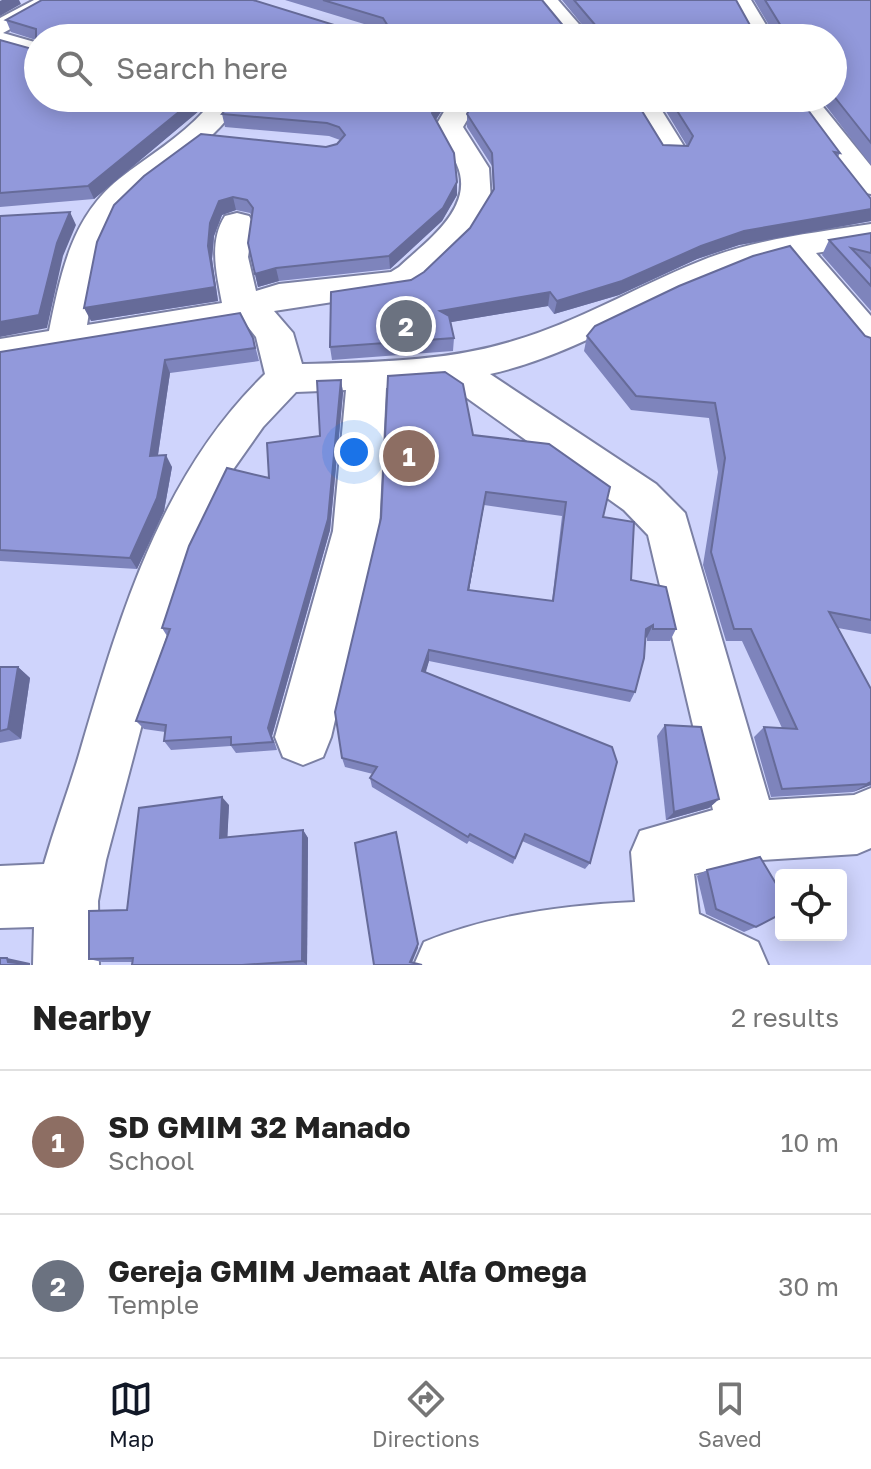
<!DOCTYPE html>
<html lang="en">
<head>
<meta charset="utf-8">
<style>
	body { margin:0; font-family:"Golos Text",sans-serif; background:#f2f2f2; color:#222 }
	.controls { position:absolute; right:24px; bottom:24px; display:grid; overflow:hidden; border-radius:8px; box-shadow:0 4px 20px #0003 }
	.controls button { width:72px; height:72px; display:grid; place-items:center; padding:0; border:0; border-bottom:2px solid #e0e0e0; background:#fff; color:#222; font:40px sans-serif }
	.you { position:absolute; left:354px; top:452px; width:28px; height:28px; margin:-20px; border:6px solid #fff; border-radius:50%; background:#1a73e8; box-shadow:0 0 0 12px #1a73e833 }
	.badge { display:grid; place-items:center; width:52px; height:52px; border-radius:50%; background:#111827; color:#fff; font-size:26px; font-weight:700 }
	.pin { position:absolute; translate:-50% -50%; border:4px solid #fff; box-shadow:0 2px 8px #0006 }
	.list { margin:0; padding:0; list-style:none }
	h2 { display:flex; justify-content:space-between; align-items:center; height:104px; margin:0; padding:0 32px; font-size:34px }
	h2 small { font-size:26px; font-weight:400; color:#767676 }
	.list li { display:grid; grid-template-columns:52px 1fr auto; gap:24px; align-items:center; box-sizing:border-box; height:144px; padding:0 32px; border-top:2px solid #e0e0e0 }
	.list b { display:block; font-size:30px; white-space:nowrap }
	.list p { margin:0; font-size:26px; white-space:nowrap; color:#767676 }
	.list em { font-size:26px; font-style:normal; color:#767676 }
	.icon { flex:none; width:44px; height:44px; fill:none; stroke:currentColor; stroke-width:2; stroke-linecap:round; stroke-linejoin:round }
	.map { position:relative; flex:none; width:871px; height:965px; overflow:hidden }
	.search { position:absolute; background:#fff; box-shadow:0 4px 20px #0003; left:24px; right:24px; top:24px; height:88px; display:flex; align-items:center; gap:20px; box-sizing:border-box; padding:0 28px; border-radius:44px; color:#767676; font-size:30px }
	.sheet { height:392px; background:#fff }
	nav { display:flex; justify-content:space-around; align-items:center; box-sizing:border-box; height:112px; border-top:2px solid #e0e0e0; background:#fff; font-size:22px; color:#767676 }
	nav a { display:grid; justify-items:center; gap:4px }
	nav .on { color:#111827 }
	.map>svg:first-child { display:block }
</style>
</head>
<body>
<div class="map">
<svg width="871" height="965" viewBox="0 0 871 965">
	<rect width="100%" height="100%" fill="#cfd4fc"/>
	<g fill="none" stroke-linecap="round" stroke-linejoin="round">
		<defs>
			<g id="minor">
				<polygon points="34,0 63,0 3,33 38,43 38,59 0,48 0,18"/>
				<polygon points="535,0 558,0 591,38 566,38"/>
				<polygon points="729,0 751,0 774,38 750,38"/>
				<path d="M 188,98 L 224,98 L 233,111 C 202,156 146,174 116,219 C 96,248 93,291 87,325 L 222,303 C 217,275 208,242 225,216 L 237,213 L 249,216 L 253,223 L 248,257 L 256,291 L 279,284 L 391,272 L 399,267 C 425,242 476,208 457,165 C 452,152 442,139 435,127 L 452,98 L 480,98 L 463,127 L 489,168 L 491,201 L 467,239 L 423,283 L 411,290 L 274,311 L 293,333 L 302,364 C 372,362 445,362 513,341 C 578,322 636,287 698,262 C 753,239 813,233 871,224 L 871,244 L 816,253 L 871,316 L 871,353 L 858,349 L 784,258 C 680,280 595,351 490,374 L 656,484 L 685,513 L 769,800 L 854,795 L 871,788 L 871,848 L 857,854 L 748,861 L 694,874 L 699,914 L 758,942 L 768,965 L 414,965 L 424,942 C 490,915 564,905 635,902 L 631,852 L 640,831 L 713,810 L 648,535 L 624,510 L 446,383 L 386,388 L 379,531 L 331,737 L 323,757 L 303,765 L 283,757 L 275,737 L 333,531 L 346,390 L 296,392 L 263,427 L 232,471 L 192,556 L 159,660 L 106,860 L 98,901 L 99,965 L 33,965 L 34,927 L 0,928 L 0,866 L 44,864 C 55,825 70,787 81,748 C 121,612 161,475 265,374 L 256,337 L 245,323 L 0,365 L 0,339 L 49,331 C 61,273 71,218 119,179 C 148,156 180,138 205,110 Z"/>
				<polygon points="626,98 654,98 687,151 682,157 662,157"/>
				<polygon points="788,98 816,98 871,166 871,194 860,192 815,138"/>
			</g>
		</defs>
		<use href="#minor" stroke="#7b80a4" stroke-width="4"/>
		<use href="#minor" fill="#fff" fill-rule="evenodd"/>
	</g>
	<g fill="#7e84bc" fill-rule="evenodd">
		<polygon points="285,0 542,0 565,28 584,27 562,0 736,0 751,27 770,27 754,0 871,0 871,165 820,98 833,98 833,38 38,38 200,110 94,199 0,207 0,40 32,49 36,47 36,40 11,32 6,20 347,29 374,27"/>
		<polygon points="230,98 450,98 436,120 457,182 457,195 442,221 390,269 279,281 258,287 248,243 252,216 250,213 236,210 222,215 214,236 212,259 218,301 91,321 97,242 326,147 337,144 340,140 329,136 225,127 222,114 231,102"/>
		<polygon points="658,98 799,98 840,153 838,157 871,199 871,221 739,245 697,259 619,295 554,314 548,306 451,322 454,338 453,351 332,360 330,347 411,280 424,272 470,228 493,192 492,166 467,127 467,114 663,145 687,146"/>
		<polygon points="871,233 871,311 822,255 829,240"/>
		<polygon points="587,336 865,336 871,338 871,634 838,628 871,689 871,787 870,785 853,792 771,797 754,737 764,727 782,728 742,641 726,641 703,565 718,472 709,418 631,410 584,351"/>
		<polygon points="253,338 259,361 170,373 158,455 172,467 164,511 137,569 0,561 0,352"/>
		<polygon points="341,380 343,393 330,530 272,736 277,750 236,753 231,746 171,750 164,741 165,732 144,729 136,721 167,636 162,628 269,478 320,436"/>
		<path d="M 473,435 L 603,517 L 631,580 L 676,629 L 670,641 L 647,641 L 647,637 L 646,638 L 635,692 L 630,702 L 429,661 L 425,672 L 590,863 L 585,869 L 522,841 L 513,864 L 469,841 L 467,844 L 372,787 L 370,778 L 373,774 L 345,767 L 342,758 ZM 484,505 L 562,516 L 552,601 L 469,590 Z"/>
		<polygon points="0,667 18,667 30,678 21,739 0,743"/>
		<polygon points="665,725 719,799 709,808 666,820 657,736"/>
		<polygon points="229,805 227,838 303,830 308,838 307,965 132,965 133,962 102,962 89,959 127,910"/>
		<polygon points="707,870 756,927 744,932 706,914 697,876"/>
	</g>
	<g fill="#666b99">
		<polygon points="2,0 19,0 21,4 0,16 0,1"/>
		<polygon points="196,98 200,110 94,199 88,186"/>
		<polygon points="442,98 450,98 432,125 432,113"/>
		<polygon points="457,182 457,195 442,221 390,269 389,256"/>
		<polygon points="233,197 236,210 222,215 214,236 212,259 218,301 91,321 84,308 208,246 210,223 219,201"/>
		<polygon points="871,209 871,221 739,245 697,259 619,295 554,314 557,301 701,246 744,231"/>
		<polygon points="70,212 76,225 63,256 47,328 0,337 0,322 57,243"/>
		<polygon points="276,268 279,281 258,287 255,274"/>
		<polygon points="550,292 548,306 440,324 440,311"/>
		<polygon points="165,360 170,373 156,468 150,456"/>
		<polygon points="341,380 343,393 330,530 272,736 277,750 268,728"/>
		<polygon points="166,455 172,467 164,511 137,569 130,558"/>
		<polygon points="486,492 484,505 467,602 468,590"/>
		<polygon points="653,625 647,637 640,641 646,629"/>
		<polygon points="429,650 429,661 423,682 422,671"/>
		<polygon points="18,667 30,678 21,739 8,729"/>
		<polygon points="871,782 871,785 853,792 867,784"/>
		<polygon points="222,797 229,805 227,846 220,838"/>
		<polygon points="719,799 709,808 666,820 674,812"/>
		<polygon points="303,830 308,838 307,965 302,961"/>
		<polygon points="418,944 418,948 411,965 410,962"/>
		<polygon points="7,958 30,963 30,965 16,965 8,962"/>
	</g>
	<g fill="#9299db" stroke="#666b99" stroke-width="2" fill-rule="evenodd">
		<polygon points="42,0 253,0 347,29 388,26 383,18 323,0 542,0 565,28 596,26 574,0 736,0 751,27 781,26 765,0 871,0 871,143 833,95 833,38 38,38 38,98 196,98 88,186 0,193 0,40 32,49 36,47 36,29 6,20"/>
		<polygon points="232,98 442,98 432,113 454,153 457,182 443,208 389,256 276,268 255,274 248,243 253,208 247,200 233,197 219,201 210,223 208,246 215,287 84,308 97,242 114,205 144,176 201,134 326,147 337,144 345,135 339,127 327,123 222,114 233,100"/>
		<polygon points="476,98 634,98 663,145 688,146 693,136 669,98 799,98 840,153 834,152 871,199 871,209 744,231 701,246 622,281 557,301 550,292 440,311 449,316 454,338 330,347 331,292 411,280 424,272 470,228 494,189 492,153 467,114"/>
		<polygon points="70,212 57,243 39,315 0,322 0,216"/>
		<polygon points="871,233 871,253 851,248 871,269 871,286 829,240"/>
		<polygon points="790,246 865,336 871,338 871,620 829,612 871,689 871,782 867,784 782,789 764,727 797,729 751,629 734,629 711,552 725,458 715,403 636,396 587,336 595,326 679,286 753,256"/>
		<polygon points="240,313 253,338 255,348 165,360 150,456 166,455 157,498 130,558 0,550 0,352"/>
		<path d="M 445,372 L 463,384 L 473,435 L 549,444 L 610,487 L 603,517 L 634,522 L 631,580 L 666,587 L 676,629 L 653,629 L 653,625 L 646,629 L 644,658 L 635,692 L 429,650 L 422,671 L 612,747 L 617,762 L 590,863 L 525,834 L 515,858 L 470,834 L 468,837 L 370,778 L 377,767 L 342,758 L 335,712 L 381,518 L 388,376 ZM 486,492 L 566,502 L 553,601 L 468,590 Z"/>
		<polygon points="341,380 328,519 268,728 273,742 231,745 231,737 164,741 166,725 136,721 170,629 162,628 189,546 227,468 269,478 267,443 320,436 317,381"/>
		<polygon points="0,667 18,667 8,729 0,731"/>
		<polygon points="665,725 701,727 719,799 674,812"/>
		<polygon points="222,797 220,838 303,830 302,961 242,965 132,965 133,958 89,959 89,911 127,910 139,808"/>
		<polygon points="396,832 418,944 410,962 422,965 374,965 355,843"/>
		<polygon points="760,857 781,892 781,914 756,927 716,909 707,870"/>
		<polygon points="0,958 7,958 8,962 17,963 16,965 0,965"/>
	</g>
</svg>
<div class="controls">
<button><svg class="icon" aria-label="locate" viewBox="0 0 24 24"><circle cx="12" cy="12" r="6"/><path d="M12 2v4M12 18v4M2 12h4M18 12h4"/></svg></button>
</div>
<div class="you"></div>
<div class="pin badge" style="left:409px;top:456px;background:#8d6e63">1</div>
<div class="pin badge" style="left:406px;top:326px;background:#6b7280">2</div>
<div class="search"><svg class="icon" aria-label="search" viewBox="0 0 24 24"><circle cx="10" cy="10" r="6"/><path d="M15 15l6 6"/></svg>Search here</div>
</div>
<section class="sheet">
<h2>Nearby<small>2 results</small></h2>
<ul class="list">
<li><span class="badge" style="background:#8d6e63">1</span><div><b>SD GMIM 32 Manado</b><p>School</p></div><em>10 m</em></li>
<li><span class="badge" style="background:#6b7280">2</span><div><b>Gereja GMIM Jemaat Alfa Omega</b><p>Temple</p></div><em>30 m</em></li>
</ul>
</section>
<nav>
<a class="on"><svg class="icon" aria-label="map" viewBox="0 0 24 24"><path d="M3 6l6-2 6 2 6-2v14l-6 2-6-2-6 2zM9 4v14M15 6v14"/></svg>Map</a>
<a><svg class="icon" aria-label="directions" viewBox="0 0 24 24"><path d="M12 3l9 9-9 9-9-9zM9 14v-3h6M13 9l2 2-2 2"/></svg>Directions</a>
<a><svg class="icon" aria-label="saved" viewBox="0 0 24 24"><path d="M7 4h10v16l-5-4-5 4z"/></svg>Saved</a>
</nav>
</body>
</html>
